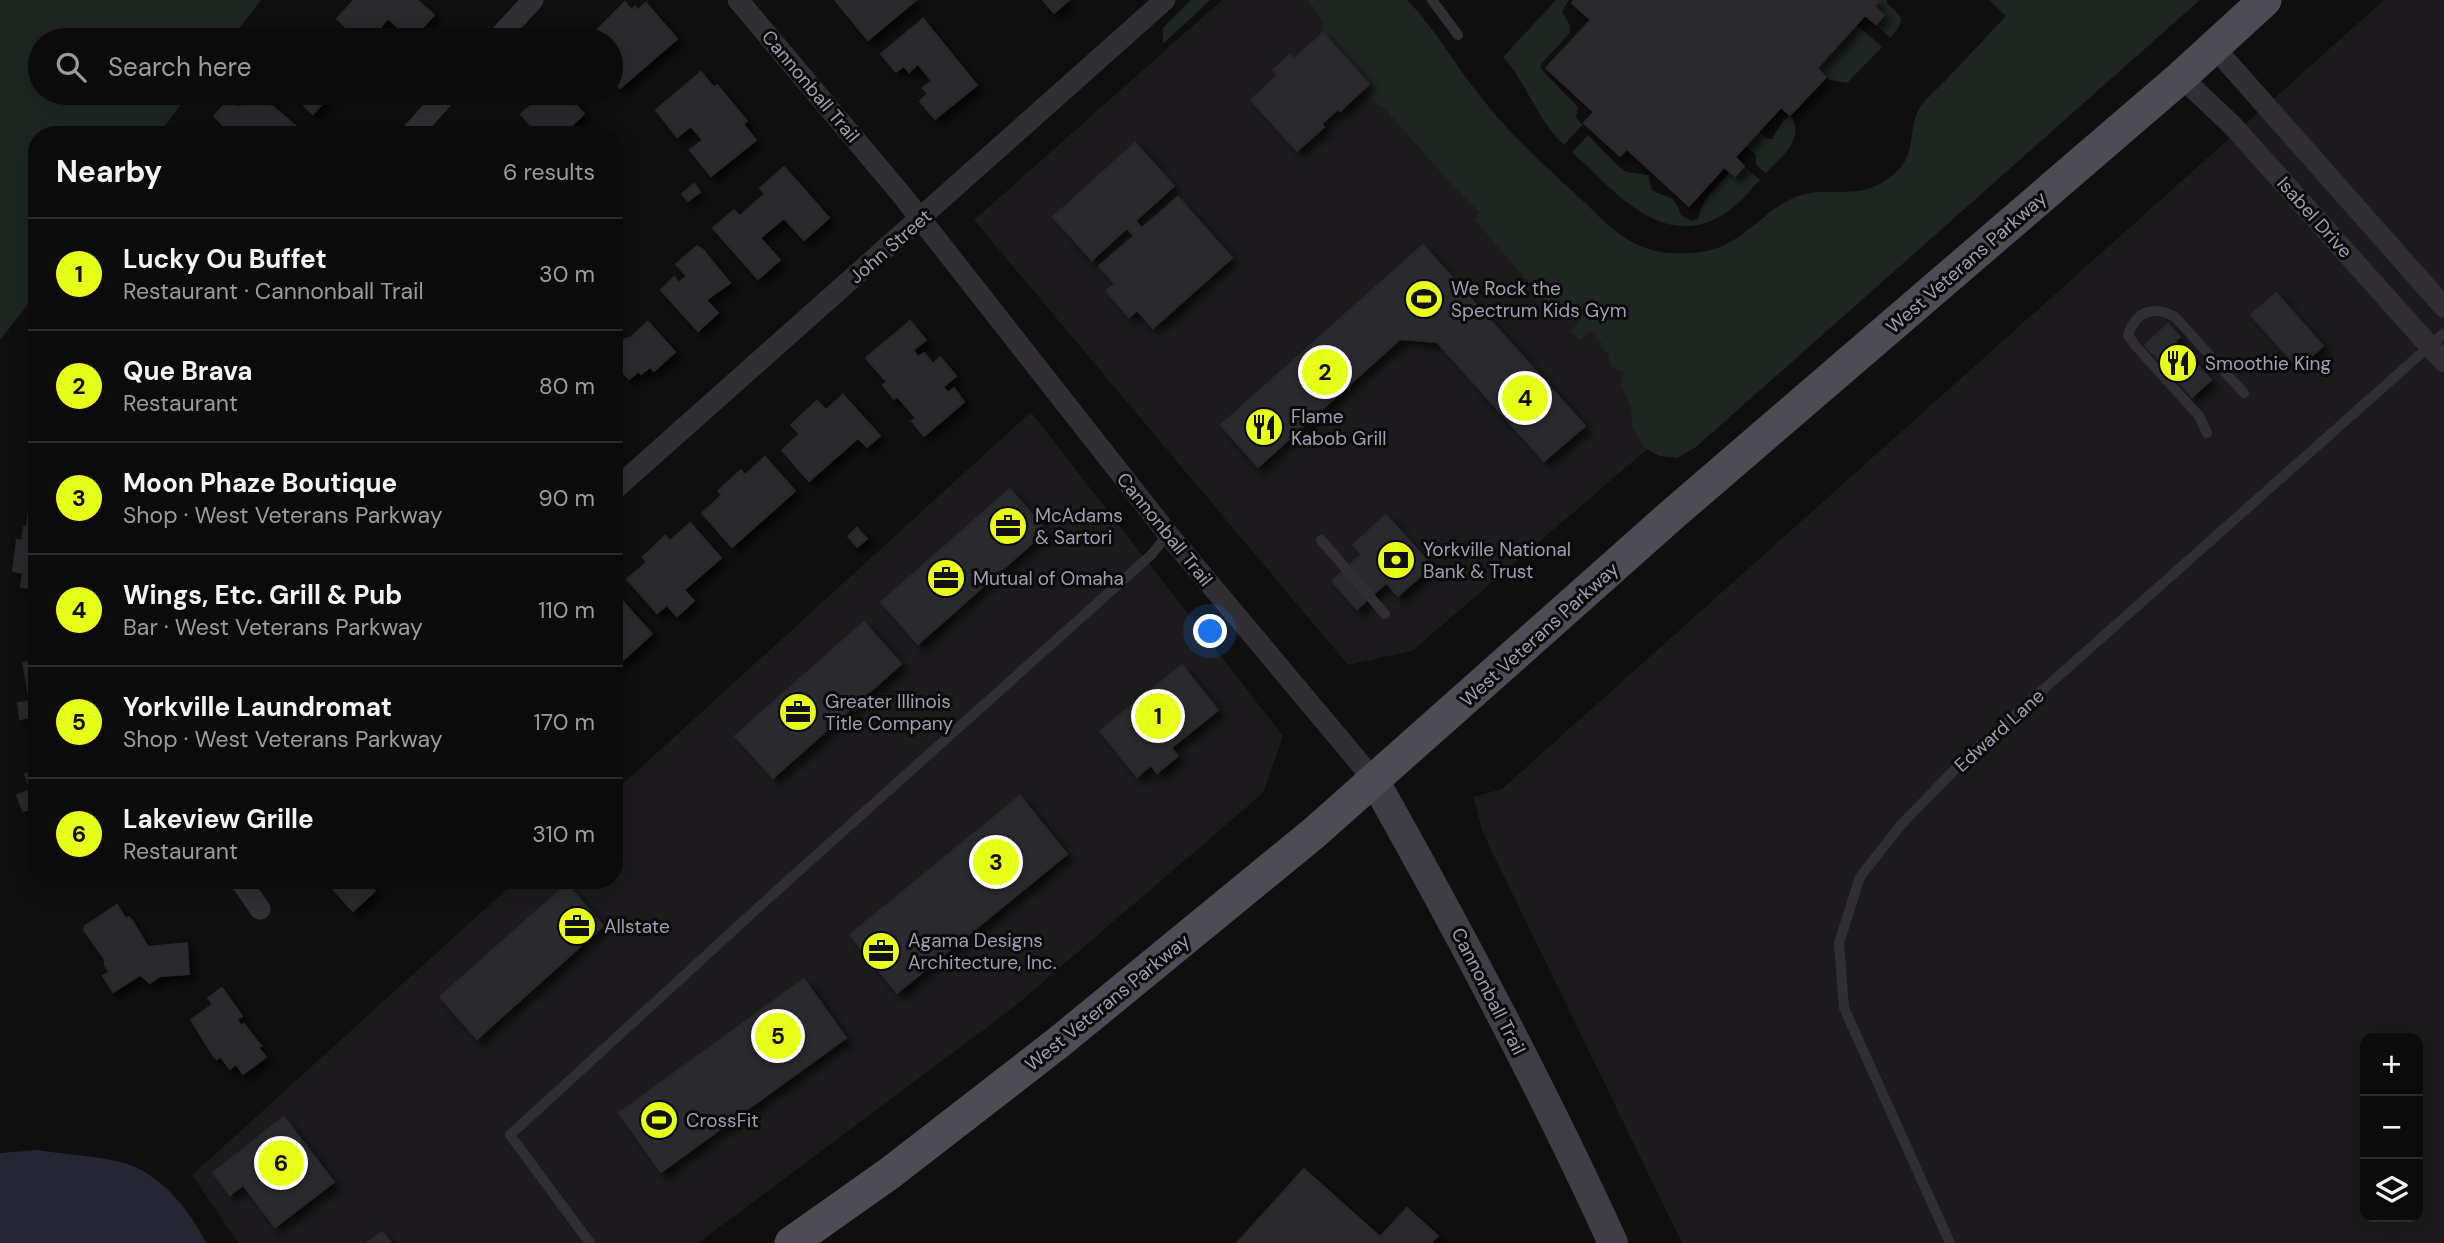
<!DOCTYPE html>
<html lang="en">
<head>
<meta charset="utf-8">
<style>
	body { margin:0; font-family:"DM Sans",sans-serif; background:#141415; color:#f1f3f6 }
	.controls { position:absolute; right:21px; bottom:21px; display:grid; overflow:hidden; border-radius:14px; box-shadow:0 4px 18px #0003 }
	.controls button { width:63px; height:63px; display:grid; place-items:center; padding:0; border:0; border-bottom:2px solid #2b2b2d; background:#0b0b0c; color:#f1f3f6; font:35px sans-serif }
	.you { position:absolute; left:1211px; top:632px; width:24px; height:24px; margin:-18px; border:5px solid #fff; border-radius:50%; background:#1a73e8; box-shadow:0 0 0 10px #1a73e833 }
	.badge { display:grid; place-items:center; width:46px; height:46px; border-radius:50%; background:#e8ff18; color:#111; font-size:23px; font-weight:700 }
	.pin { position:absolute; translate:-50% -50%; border:4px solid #fff; box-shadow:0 2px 7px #0006 }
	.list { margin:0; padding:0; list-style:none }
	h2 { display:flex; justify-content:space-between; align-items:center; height:91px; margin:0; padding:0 28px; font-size:30px }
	h2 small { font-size:23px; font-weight:400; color:#9a9b9d }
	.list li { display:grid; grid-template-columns:46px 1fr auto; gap:21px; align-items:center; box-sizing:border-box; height:112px; padding:0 28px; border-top:2px solid #2b2b2d }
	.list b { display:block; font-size:26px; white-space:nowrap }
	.list p { margin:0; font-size:23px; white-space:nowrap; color:#9a9b9d }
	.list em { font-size:23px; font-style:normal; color:#9a9b9d }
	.icon { flex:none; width:38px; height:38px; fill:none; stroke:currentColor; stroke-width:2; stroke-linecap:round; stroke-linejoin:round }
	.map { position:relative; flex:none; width:2444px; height:1243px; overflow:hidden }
	.search { position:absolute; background:#0b0b0c; box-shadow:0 4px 18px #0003; left:28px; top:28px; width:595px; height:77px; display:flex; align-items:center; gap:18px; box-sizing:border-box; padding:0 24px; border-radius:38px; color:#9a9b9d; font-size:26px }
	.panel { position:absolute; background:#0b0b0c; box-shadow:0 4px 18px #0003; left:28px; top:126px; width:595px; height:763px; border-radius:28px }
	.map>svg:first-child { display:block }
</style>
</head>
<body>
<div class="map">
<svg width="2444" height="1243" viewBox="0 0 2444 1243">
	<defs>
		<filter id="shadow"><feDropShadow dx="6" dy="6" stdDeviation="3.5" flood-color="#0009"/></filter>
	</defs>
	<rect width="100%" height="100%" fill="#0f0f10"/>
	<g fill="#1c1a1d" fill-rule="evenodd">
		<polygon points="1222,0 1311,0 1682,419 1412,651 1348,665 974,220"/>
		<path d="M 2384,0 L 2444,0 L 2444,1243 L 1682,1243 L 1483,833 L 1473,797 L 1502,789 ZM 2365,1038 L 2418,1038 L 2418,1217 L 2365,1217 Z"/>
		<polygon points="1031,412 1283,736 1263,793 1009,1011 698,1243 238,1243 192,1175 517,880 614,880 614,792"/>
	</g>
	<g fill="#1d2621">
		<polygon points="0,0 261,0 230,40 40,40 40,93 190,93 158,135 37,135 37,293 0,340"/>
		<polygon points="1191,0 1210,0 1163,44 1163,28"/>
		<path d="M 1309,0 L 1407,0 C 1436,29 1455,66 1481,97 C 1510,135 1546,167 1581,199 C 1597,214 1614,233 1634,243 C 1657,255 1686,256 1711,250 C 1744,241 1762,213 1791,199 C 1827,181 1859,207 1896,172 C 1918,152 1907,129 1919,109 C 1925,99 1936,90 1944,82 C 1965,60 1985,38 2006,16 L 1989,0 L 2200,0 L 1696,447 L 1677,458 L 1660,456 L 1645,448 L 1632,427 L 1631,407 L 1621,385 L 1624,372 L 1610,366 L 1608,354 L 1600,346 L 1602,343 L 1590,331 L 1579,340 L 1570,331 L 1580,321 L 1568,309 L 1559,317 L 1474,219 L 1480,213 L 1435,166 L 1385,108 L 1379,105 L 1364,89 L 1369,84 L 1323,33 L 1323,22 Z"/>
		<path d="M 1556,0 L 1569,0 L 1562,11 C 1565,21 1573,22 1569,34 L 1541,64 L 1540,68 L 1578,107 L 1576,117 L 1582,125 L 1564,145 C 1537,120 1527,83 1503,57 Z"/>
		<path d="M 1880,0 L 1887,0 L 1886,2 C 1903,18 1907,19 1890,38 L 1876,24 L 1884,15 L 1874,6 Z"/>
		<polygon points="1857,25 1882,47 1847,83 1829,80 1817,68"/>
		<path d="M 1790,115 C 1807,138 1780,158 1766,173 L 1756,165 L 1756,155 L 1745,145 L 1758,131 L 1768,139 L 1772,139 L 1782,122 Z"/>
		<path d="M 1588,135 C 1594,141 1621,170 1625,171 C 1632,174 1640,173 1648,175 L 1652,190 C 1670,200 1673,192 1681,215 L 1692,221 L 1698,219 C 1702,199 1716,187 1730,172 L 1735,176 L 1744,166 L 1760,180 C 1749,192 1738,205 1724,214 C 1662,253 1614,190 1572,152 Z"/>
	</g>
	<path fill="#242634" d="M 37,1150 C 62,1154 111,1157 133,1166 C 165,1180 191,1212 206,1243 L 0,1243 L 0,1153 Z"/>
	<g fill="#2b292d" stroke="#2a282c" stroke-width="2" filter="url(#shadow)">
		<polygon points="354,0 417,0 434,15 411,40 388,18 370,40 360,40 356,37 354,39 350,35 352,33 337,19"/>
		<polygon points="835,0 916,0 868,40"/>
		<polygon points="1043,0 1069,0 1054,13"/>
		<polygon points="1574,0 1880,0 1874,6 1884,15 1876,24 1865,15 1817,68 1826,77 1790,115 1781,107 1735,157 1744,166 1735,176 1724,167 1689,206 1627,149 1620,156 1584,123 1594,112 1546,68 1591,20 1572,3"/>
		<polygon points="625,2 631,10 635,6 638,10 646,3 677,39 620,88 611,78 611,40 598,40 593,34"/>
		<polygon points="923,19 977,85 935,119 920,101 928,94 923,88 932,81 918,64 909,72 904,66 896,72 881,54"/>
		<polygon points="1323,33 1369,84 1340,111 1338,109 1321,124 1324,127 1297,151 1251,100 1278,75 1273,70 1290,55 1294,59"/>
		<polygon points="701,72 714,88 717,85 747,121 743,124 756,140 711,176 690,150 703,140 691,126 677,137 656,110"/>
		<polygon points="252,93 257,93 306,135 214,135 223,125 214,116 229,100 238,108"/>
		<polygon points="290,93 332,93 313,114"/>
		<polygon points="560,93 566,93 584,114 569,128 570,130 564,135 539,135 521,114 542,96 548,103"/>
		<polygon points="1135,143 1174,186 1135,221 1142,228 1178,197 1232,258 1153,328 1137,310 1129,317 1106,291 1115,284 1099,266 1134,236 1127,228 1092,260 1053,217"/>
		<polygon points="784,167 829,218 804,240 784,218 760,238 780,260 758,279 713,228 734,210 740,216 765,194 760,188"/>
		<polygon points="694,184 700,192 688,201 682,194"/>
		<polygon points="1423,245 1585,426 1544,461 1437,342 1400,339 1258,467 1221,425"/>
		<polygon points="697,246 703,250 730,283 706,300 718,313 698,331 661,290 674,277 679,283 687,276 676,264"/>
		<polygon points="2276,293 2323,346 2298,368 2251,315"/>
		<polygon points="910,321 926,340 913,350 918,357 924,353 933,364 940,357 956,376 943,387 948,393 954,388 964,402 924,436 912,421 916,418 897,396 894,399 883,385 887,382 866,358"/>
		<polygon points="648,322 675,352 654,371 650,367 641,374 639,371 629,379 614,362 614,352 625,339 630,338"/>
		<polygon points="2168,324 2180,337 2175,341 2211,380 2192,397 2145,345"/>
		<polygon points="843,395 880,436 867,447 858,438 809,481 782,450 800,434 791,425 817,401 826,410"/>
		<polygon points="765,457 795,491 732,547 702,513 722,495 718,491 741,470 745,475"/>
		<polygon points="1010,489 1046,531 918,644 881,602"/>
		<polygon points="31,491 37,492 37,589 21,587 23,573 13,571 17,540 22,541 24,527 27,527"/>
		<polygon points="1386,515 1432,566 1398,596 1353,545"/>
		<polygon points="690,523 721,558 684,590 694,601 677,616 667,605 657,613 627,579 647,562 643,557 665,536 670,541"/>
		<polygon points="857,528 867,539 857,547 848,536"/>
		<polygon points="1361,555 1386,583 1357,609 1332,581"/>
		<polygon points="614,592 652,634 614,668"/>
		<polygon points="864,622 901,664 773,778 735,736"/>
		<polygon points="37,660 37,716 20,719 18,703 30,701 23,663"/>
		<polygon points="1182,665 1218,710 1171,748 1178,756 1157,773 1151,765 1137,777 1100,731"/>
		<polygon points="37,770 37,810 36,807 23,811 17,795 31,790 25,774"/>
		<polygon points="1020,796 1067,854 897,993 850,935"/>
		<polygon points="325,880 369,880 366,882 375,891 353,911"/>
		<polygon points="567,884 603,926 477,1039 440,997"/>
		<polygon points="117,905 126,919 129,917 133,922 148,947 187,943 189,974 160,976 150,983 140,975 113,992 103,976 109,972 105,965 105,960 84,930 85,926"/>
		<polygon points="804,979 846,1038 661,1172 619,1113"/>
		<polygon points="222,988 242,1016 237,1020 241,1026 244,1024 261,1046 258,1047 266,1057 243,1074 236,1064 230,1069 220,1056 217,1059 213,1055 191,1020 213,1004 208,998"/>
		<polygon points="284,1117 334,1182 275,1227 243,1185 230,1195 213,1173"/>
		<polygon points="1304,1169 1380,1237 1386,1243 1237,1243"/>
		<polygon points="1407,1208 1438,1236 1431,1243 1386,1243 1380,1237"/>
		<polygon points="382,1232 391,1243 367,1243"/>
	</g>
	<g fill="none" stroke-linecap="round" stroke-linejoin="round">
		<g stroke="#312f35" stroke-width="10">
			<polyline points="1432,0 1458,35"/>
			<path d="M 2207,433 L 2199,416 L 2134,344 L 2128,335 C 2136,311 2154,305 2175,317 L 2244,393"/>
			<polyline points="1321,540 1385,614"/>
			<polyline points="590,1243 510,1135 772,895 1152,554 1168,534"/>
			<polyline points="1950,1243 1844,1008 1839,943 1860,877 1900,826 1963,761 2444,333"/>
		</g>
		<g stroke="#312f35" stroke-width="21">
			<polyline points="738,0 901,194 1168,534 1374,780"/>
			<polyline points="496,40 533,0"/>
			<polyline points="2214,47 2444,307"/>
			<polyline points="2181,77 2232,125 2444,362"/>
			<polyline points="410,135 448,93"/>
			<polyline points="614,490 1165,0"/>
			<polyline points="240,880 260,909"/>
		</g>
		<path stroke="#3f3d46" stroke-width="30" d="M 1374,780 C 1459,931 1541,1085 1613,1243"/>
		<polyline stroke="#4d4b55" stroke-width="33" points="791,1243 890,1173 1059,1042 1314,833 1674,513 2181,77 2265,0"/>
	</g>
	<defs>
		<symbol id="stadium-disc" viewBox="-11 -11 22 22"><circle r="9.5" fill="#e8ff18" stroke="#0a0a0b"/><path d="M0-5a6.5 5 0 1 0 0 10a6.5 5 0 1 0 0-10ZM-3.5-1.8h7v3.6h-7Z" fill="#111"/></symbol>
		<symbol id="restaurant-disc" viewBox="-11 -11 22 22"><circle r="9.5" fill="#e8ff18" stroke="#0a0a0b"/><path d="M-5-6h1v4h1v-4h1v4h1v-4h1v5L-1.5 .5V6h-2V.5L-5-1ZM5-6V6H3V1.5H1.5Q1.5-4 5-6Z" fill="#111"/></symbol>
		<symbol id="office-disc" viewBox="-11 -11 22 22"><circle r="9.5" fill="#e8ff18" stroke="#0a0a0b"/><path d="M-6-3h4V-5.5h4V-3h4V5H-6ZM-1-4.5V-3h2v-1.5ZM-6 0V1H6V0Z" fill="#111"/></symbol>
		<symbol id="bank-disc" viewBox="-11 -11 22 22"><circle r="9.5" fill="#e8ff18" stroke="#0a0a0b"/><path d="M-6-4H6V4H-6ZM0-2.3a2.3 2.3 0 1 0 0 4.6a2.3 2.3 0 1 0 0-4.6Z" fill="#111"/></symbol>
	</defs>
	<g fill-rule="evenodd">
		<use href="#stadium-disc" x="1402" y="277" width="44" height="44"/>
		<use href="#restaurant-disc" x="2156" y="341" width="44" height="44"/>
		<use href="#restaurant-disc" x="1242" y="405" width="44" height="44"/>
		<use href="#office-disc" x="986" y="504" width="44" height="44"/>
		<use href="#bank-disc" x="1374" y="538" width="44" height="44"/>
		<use href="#office-disc" x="924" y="556" width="44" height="44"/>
		<use href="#office-disc" x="776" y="690" width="44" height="44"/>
		<use href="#office-disc" x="555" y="904" width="44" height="44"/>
		<use href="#office-disc" x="859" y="929" width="44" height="44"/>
		<use href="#stadium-disc" x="637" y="1098" width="44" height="44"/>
	</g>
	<g text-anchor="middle" stroke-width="6" stroke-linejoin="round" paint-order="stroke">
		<g font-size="19" fill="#a19eb3" stroke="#0a0a0b">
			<text transform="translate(811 86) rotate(50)" y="7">Cannonball Trail</text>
			<text transform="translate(2315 217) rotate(48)" y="7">Isabel Drive</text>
			<text transform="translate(890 246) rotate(-41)" y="7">John Street</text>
			<text transform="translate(1966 262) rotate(-41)" y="7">West Veterans Parkway</text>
			<text transform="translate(1165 529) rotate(51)" y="7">Cannonball Trail</text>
			<text transform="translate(1539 634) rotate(-42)" y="7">West Veterans Parkway</text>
			<text transform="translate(1999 730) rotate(-42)" y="7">Edward Lane</text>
			<text transform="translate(1489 991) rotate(63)" y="7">Cannonball Trail</text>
			<text transform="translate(1107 1002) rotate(-39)" y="7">West Veterans Parkway</text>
		</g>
		<g font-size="19" fill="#a19eb3" stroke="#0a0a0b" text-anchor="start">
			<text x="1451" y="295">We Rock the<tspan x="1451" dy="22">Spectrum Kids Gym</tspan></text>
			<text x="2205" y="370">Smoothie King</text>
			<text x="1291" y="423">Flame<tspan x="1291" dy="22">Kabob Grill</tspan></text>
			<text x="1035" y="522">McAdams<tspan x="1035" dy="22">&amp; Sartori</tspan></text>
			<text x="1423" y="556">Yorkville National<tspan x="1423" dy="22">Bank &amp; Trust</tspan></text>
			<text x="973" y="585">Mutual of Omaha</text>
			<text x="825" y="708">Greater Illinois<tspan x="825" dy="22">Title Company</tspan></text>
			<text x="604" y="933">Allstate</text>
			<text x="908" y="947">Agama Designs<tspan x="908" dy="22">Architecture, Inc.</tspan></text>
			<text x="686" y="1127">CrossFit</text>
		</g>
	</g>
</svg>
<div class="controls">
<button>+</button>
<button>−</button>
<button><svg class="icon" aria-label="layers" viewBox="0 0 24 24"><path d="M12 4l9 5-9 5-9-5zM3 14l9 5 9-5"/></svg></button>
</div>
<div class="you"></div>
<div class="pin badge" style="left:1158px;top:716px">1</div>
<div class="pin badge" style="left:1325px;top:372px">2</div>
<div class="pin badge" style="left:996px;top:862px">3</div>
<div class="pin badge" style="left:1525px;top:398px">4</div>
<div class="pin badge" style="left:778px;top:1036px">5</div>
<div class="pin badge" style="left:281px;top:1163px">6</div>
<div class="search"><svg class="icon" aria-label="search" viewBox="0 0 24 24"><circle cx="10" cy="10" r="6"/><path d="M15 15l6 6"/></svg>Search here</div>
<section class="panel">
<h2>Nearby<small>6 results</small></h2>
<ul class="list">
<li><span class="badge">1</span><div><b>Lucky Ou Buffet</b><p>Restaurant · Cannonball Trail</p></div><em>30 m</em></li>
<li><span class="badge">2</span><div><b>Que Brava</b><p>Restaurant</p></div><em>80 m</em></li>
<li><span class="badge">3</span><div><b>Moon Phaze Boutique</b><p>Shop · West Veterans Parkway</p></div><em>90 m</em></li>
<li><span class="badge">4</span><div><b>Wings, Etc. Grill &amp; Pub</b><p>Bar · West Veterans Parkway</p></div><em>110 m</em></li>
<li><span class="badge">5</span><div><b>Yorkville Laundromat</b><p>Shop · West Veterans Parkway</p></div><em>170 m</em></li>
<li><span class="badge">6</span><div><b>Lakeview Grille</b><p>Restaurant</p></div><em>310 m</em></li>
</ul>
</section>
</div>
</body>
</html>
